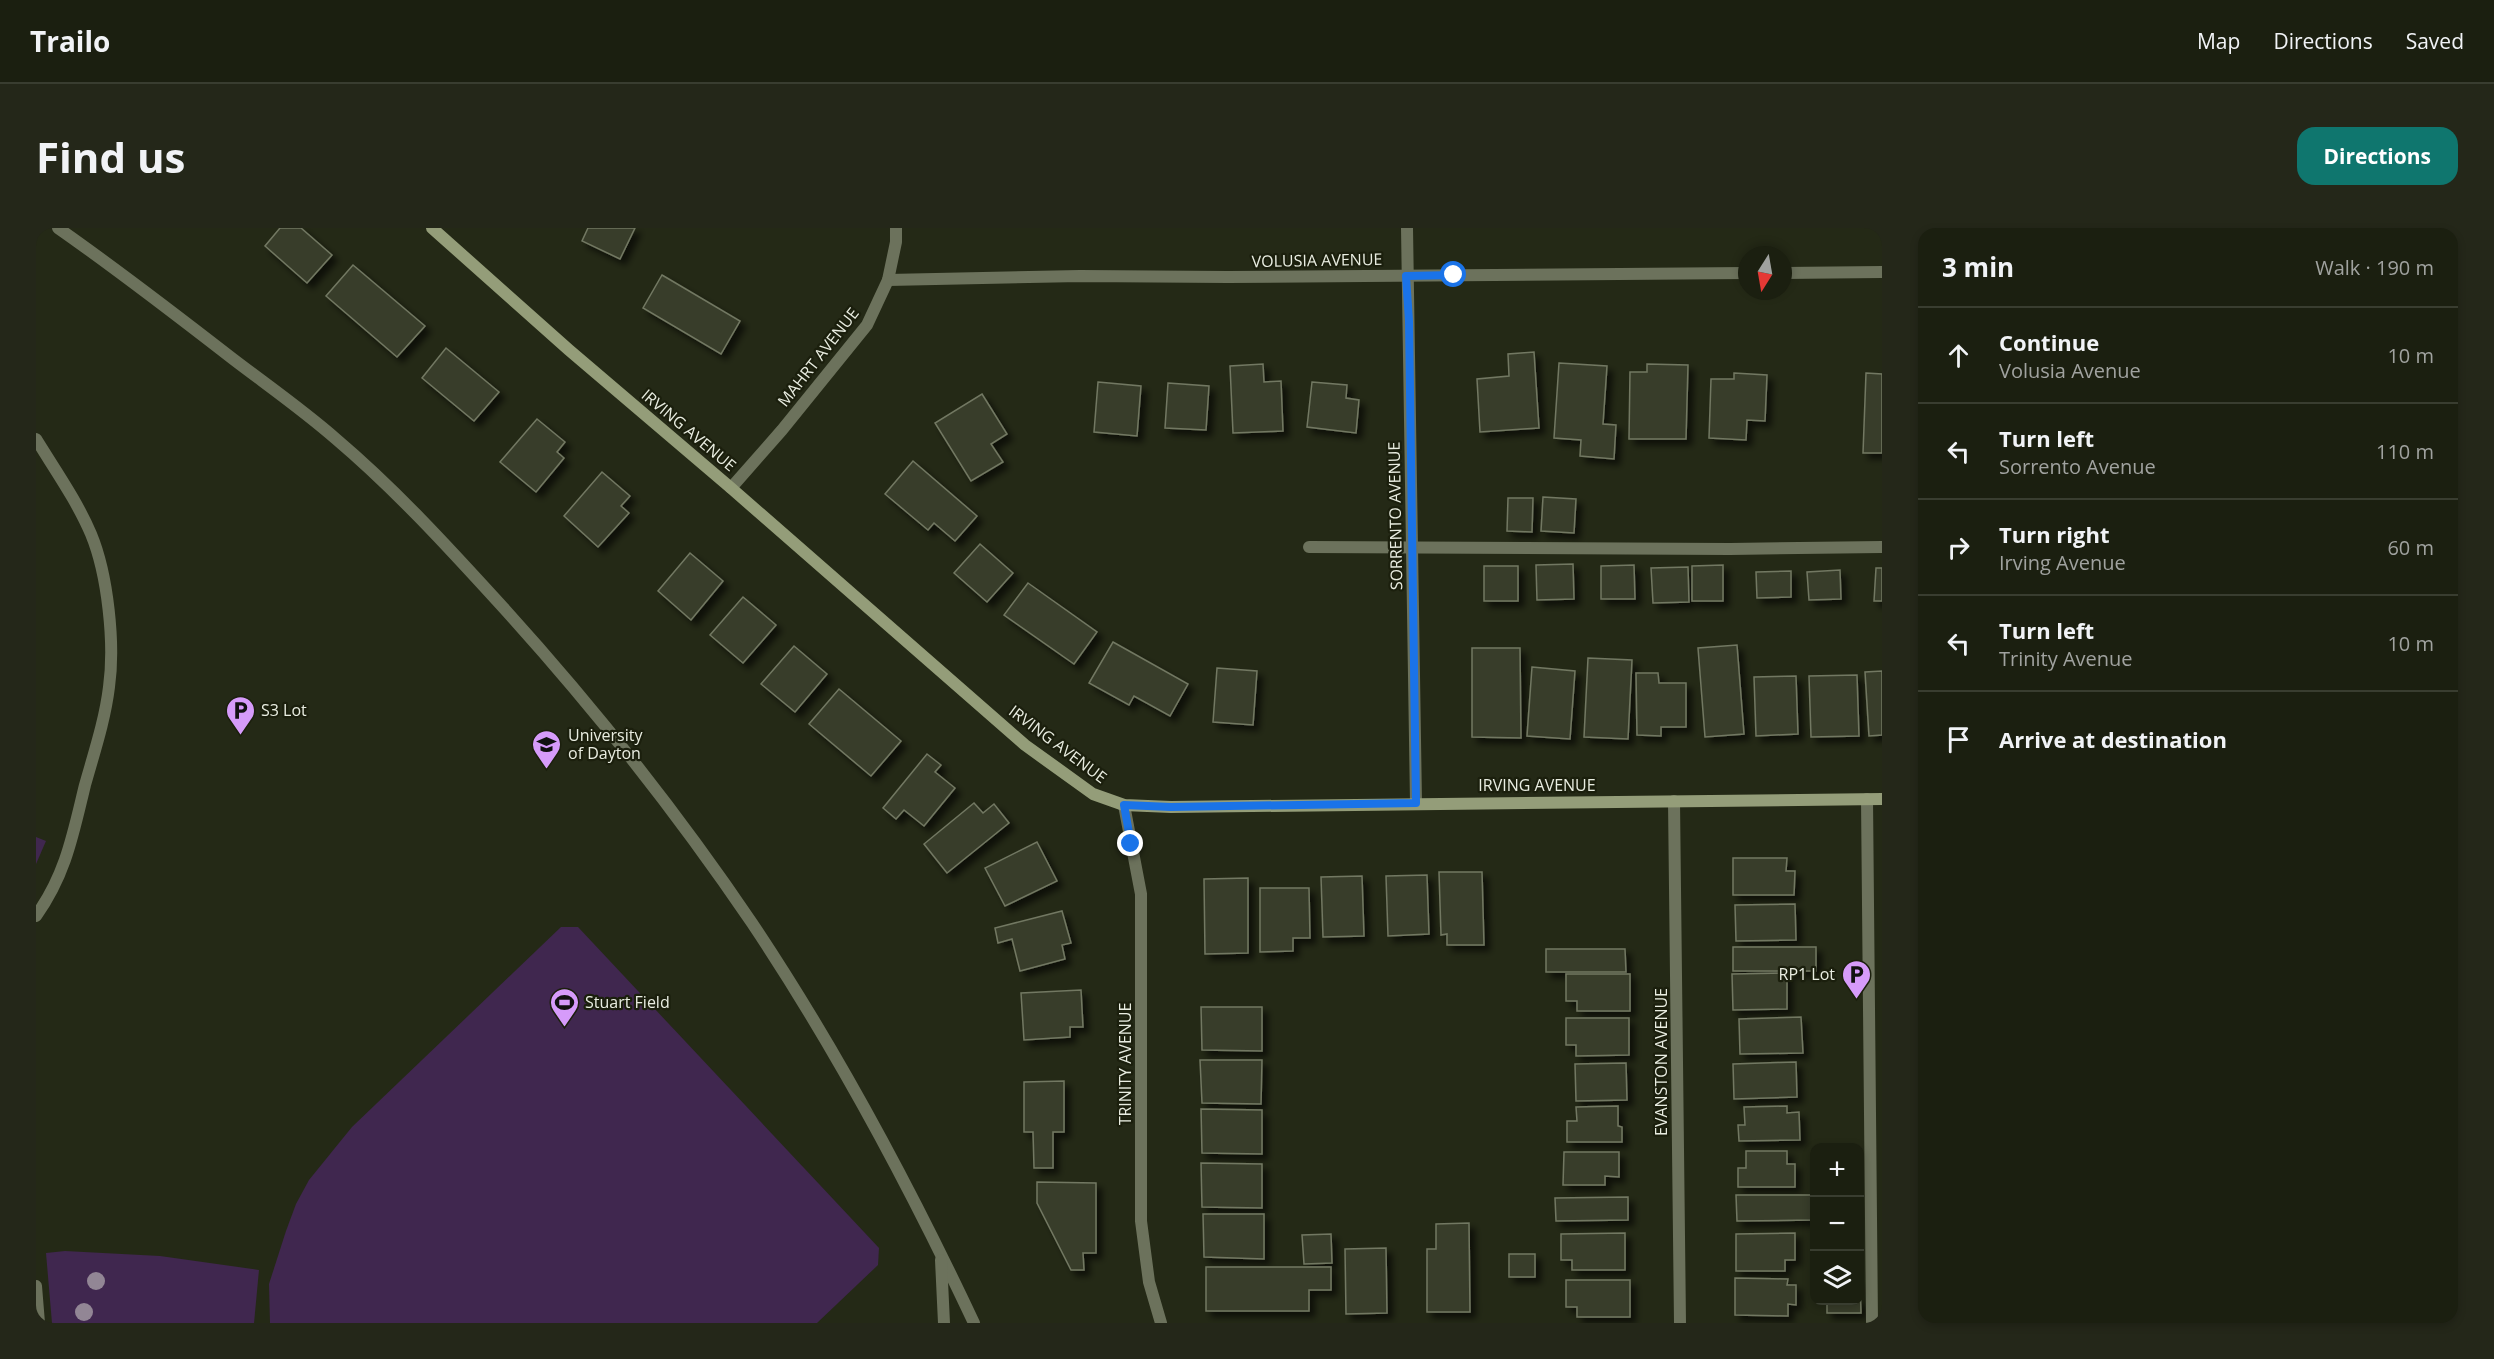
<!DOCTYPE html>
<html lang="en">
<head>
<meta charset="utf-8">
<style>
	body { margin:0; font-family:"Open Sans",sans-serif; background:#242719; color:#f1f3f6 }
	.controls { position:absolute; right:18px; bottom:18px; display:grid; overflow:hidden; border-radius:12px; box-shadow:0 3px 9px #0003 }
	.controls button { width:54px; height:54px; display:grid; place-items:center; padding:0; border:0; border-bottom:2px solid #393d30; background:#1b1f10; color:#f1f3f6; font:30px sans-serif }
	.compass { position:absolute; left:1702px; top:18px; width:54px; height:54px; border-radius:50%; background:#1b1f10; box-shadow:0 3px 9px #0003; rotate:191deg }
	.stop { position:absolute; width:18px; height:18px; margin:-14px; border:4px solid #1a73e8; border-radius:50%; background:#fff }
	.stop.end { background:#1a73e8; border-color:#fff; box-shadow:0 2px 6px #0008 }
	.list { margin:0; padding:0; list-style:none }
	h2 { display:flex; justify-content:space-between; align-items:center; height:78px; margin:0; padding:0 24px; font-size:26px }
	h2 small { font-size:20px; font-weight:400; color:#a0a29f }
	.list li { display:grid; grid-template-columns:39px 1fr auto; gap:18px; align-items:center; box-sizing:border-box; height:96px; padding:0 24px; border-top:2px solid #393d30 }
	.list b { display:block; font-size:22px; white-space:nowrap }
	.list p { margin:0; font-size:20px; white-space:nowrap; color:#a0a29f }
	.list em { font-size:20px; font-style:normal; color:#a0a29f }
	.icon { flex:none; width:33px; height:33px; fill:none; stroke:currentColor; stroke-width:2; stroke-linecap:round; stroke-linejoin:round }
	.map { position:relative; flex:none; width:1846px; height:1095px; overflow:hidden; border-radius:18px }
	header { display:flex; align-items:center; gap:36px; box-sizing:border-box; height:84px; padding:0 30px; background:#1b1f10; border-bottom:2px solid #393d30 }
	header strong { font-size:28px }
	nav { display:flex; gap:33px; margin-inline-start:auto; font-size:21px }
	.intro { display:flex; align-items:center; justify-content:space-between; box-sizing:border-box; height:144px; padding:0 36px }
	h1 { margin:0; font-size:42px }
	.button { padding:15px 27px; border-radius:18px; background:#0f766e; color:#fff; font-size:21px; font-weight:700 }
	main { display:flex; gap:36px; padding:0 36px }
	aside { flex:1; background:#1b1f10; border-radius:18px; box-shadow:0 3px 9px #0003 }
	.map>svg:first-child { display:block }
</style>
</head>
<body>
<header>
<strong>Trailo</strong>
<nav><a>Map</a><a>Directions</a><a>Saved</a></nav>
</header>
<div class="intro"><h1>Find us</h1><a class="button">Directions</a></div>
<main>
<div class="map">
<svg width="1846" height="1095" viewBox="0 0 1846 1095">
	<defs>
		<filter id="shadow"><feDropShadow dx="5.5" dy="5.5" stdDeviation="3" flood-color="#0009"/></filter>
	</defs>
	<rect width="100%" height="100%" fill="#242916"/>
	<g fill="#40274f">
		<polygon points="0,609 10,613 0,636"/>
		<polygon points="525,699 542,699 843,1020 842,1037 781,1095 234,1095 233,1056 250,1003 260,976 273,952 316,899"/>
		<polygon points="29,1023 124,1028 223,1042 218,1095 16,1095 10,1025"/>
	</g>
	<g fill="#393e2b" stroke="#727862" stroke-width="1.5" filter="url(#shadow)">
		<polygon points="244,0 265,0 296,27 271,55 229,18"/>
		<polygon points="552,0 599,0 584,31 546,13"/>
		<polygon points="317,37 389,98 361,129 290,68"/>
		<polygon points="626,47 704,93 685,126 607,80"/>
		<polygon points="410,120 463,164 438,193 386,150"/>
		<polygon points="1498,124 1503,200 1444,204 1441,151 1473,148 1472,126"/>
		<polygon points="1523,135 1571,138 1567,196 1580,197 1578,231 1544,228 1545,212 1518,210"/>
		<polygon points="1227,136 1228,154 1245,153 1247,203 1197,205 1194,138"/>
		<polygon points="1611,136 1652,137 1650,211 1593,211 1594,144 1611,144"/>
		<polygon points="1698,145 1731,147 1729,193 1711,192 1710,212 1673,210 1675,151 1698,151"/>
		<polygon points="1830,145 1846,146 1846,225 1827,225"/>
		<polygon points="1062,154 1105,158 1101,208 1058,204"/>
		<polygon points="1276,154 1311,157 1310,170 1323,172 1320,205 1271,199"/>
		<polygon points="1132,155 1173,158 1170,202 1129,200"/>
		<polygon points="946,166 971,206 955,216 967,234 935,253 899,195"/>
		<polygon points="501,191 529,214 521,224 528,230 500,264 464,234"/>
		<polygon points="877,233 941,288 919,313 898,295 892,302 849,266"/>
		<polygon points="566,244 594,268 585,278 593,285 562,319 528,288"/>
		<polygon points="1507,269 1540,271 1538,305 1505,303"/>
		<polygon points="1472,270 1497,270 1496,304 1471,303"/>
		<polygon points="944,316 977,345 951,374 918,345"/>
		<polygon points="654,325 687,353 655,392 622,363"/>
		<polygon points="1537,336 1538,371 1501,372 1500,337"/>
		<polygon points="1598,337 1599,371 1565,371 1565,338"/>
		<polygon points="1687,337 1687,373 1656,373 1656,338"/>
		<rect x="1448" y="338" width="34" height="35"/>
		<polygon points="1652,339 1653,374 1617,375 1615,340"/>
		<polygon points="1840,340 1846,340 1846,373 1838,373"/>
		<polygon points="1804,342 1805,371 1773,372 1771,344"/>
		<polygon points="1755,343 1755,369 1721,370 1720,344"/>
		<polygon points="992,355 1061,404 1038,436 968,387"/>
		<polygon points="707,369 740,397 707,435 674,407"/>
		<polygon points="1077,414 1152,456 1134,488 1098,468 1093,477 1053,455"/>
		<polygon points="1701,417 1708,506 1669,509 1662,420"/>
		<polygon points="758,418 791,446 759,484 725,456"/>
		<polygon points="1436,420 1484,420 1485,510 1436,509"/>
		<polygon points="1552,430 1596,432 1592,511 1548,509"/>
		<polygon points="1496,439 1539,443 1534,511 1491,508"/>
		<polygon points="1181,440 1221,443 1217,497 1177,494"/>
		<polygon points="1846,443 1846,507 1833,508 1829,444"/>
		<polygon points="1600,445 1622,445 1623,455 1650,455 1650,499 1625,499 1625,508 1601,507"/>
		<polygon points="1821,447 1823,508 1775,509 1773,448"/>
		<polygon points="1760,448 1762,506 1720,508 1718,449"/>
		<polygon points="803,461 865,513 835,548 773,496"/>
		<polygon points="891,526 905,537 899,544 919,560 888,598 868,582 860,591 847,580"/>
		<polygon points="938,575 947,585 958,576 973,595 911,645 888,616"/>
		<polygon points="1001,614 1021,653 969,678 949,640"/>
		<polygon points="1697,630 1751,630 1750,643 1759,643 1758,667 1697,667"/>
		<polygon points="1403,644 1446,644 1448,717 1411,717 1411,706 1405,707"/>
		<polygon points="1391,647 1393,706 1352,708 1350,648"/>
		<polygon points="1326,648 1328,708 1287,709 1285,649"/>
		<polygon points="1212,650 1212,725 1169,726 1168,651"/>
		<polygon points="1224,660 1273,660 1274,710 1257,710 1257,723 1224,724"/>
		<polygon points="1759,676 1760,712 1700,713 1699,677"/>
		<polygon points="1026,683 1035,715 1026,717 1029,731 984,743 976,711 962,715 959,700"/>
		<rect x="1697" y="719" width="83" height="24"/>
		<polygon points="1510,721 1589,721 1590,744 1510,744"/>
		<polygon points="1751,745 1751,781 1697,782 1696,746"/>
		<polygon points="1530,746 1594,746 1594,783 1541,783 1541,773 1530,773"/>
		<polygon points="1045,762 1047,799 1034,799 1034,809 988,812 985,765"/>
		<polygon points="1165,779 1226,779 1226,823 1166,822"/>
		<polygon points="1765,789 1767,825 1704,826 1703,791"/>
		<polygon points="1530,790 1593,790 1593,827 1540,828 1540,817 1530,817"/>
		<polygon points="1164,832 1226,832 1225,876 1166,875"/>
		<polygon points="1760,834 1761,869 1698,871 1697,836"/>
		<polygon points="1590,835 1591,872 1540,873 1539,836"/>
		<polygon points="1028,853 1028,904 1017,904 1017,940 998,940 997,904 988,904 988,854"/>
		<polygon points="1582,878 1582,898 1586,899 1586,914 1531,914 1531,893 1541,893 1540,879"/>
		<polygon points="1751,878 1751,885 1763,884 1764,912 1703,913 1702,897 1709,897 1708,879"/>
		<polygon points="1165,881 1226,882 1226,926 1166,925"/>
		<polygon points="1710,923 1751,923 1751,936 1759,936 1759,959 1702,959 1702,940 1710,940"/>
		<polygon points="1528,924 1583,924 1583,949 1569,948 1569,957 1527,957"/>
		<polygon points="1165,935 1226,936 1226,980 1166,979"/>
		<polygon points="1001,954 1060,955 1060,1025 1047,1025 1048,1042 1035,1042 1001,975"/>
		<polygon points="1700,967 1778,967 1778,992 1701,993"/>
		<polygon points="1592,969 1592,992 1520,993 1519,970"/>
		<polygon points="1167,986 1228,986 1228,1031 1168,1029"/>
		<polygon points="1433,995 1434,1084 1391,1084 1391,1021 1400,1021 1400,996"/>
		<polygon points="1589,1005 1589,1042 1536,1042 1536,1032 1525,1032 1525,1006"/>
		<polygon points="1759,1005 1759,1032 1749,1032 1749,1043 1700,1043 1700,1006"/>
		<polygon points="1295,1006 1296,1035 1268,1036 1266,1007"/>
		<polygon points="1350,1020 1351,1085 1310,1086 1309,1021"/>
		<rect x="1473" y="1026" width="26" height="23"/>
		<polygon points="1170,1039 1295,1039 1295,1062 1273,1062 1273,1083 1170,1083"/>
		<polygon points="1699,1050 1752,1051 1751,1057 1760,1057 1760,1077 1752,1076 1752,1088 1699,1087"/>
		<polygon points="1824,1050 1825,1085 1791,1085 1791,1072 1824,1072"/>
		<polygon points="1530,1052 1594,1052 1594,1089 1541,1089 1541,1079 1530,1079"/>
	</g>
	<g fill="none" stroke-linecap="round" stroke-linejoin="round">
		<g stroke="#6c725c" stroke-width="12">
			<path d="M 22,0 C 82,42 139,86 197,131 C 231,157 267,182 300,211 C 359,261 412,319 464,376 C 555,476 640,583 716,695 C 801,822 873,957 938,1095"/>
			<path d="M 0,211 C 19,242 41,273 55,306 C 72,347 79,416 73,459 C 69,492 58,525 49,557 C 37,606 30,646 0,688"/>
			<polyline points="1273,319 1694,321 1846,319"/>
			<polyline points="1831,571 1836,1095"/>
			<polyline points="905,1032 908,1095"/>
		</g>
		<g stroke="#6c725c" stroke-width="12">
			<polyline points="1371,0 1380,575"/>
			<polyline points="1747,45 1846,44"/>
			<polyline points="852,52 1044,48 1192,49 1711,45"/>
			<polyline points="695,260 746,202 831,97 852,52 860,14 860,0"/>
			<polyline points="1638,573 1644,1095"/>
			<polyline points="1088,577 1105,666 1105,993 1113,1054 1125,1095"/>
			<polyline points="0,1058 3,1095"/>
		</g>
		<polyline stroke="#949d79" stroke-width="12" points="396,0 533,122 695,260 989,517 1057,566 1088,577 1135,579 1846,571"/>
	</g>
	<g fill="#928695">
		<circle cx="60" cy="1053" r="9"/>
		<circle cx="48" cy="1084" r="9"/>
	</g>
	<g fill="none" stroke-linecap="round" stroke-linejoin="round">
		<polyline stroke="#1a73e8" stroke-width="8" points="1095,616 1088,577 1135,579 1380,575 1373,93 1370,48 1418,47"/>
	</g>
	<defs>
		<symbol id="parking-pin" viewBox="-11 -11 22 30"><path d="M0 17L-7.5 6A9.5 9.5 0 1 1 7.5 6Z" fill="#d69bfa" stroke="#1b1f0d"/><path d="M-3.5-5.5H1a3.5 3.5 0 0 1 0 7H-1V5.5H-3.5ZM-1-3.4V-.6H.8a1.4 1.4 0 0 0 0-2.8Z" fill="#111"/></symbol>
		<symbol id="university-pin" viewBox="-11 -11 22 30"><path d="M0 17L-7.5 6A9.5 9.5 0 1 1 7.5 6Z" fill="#d69bfa" stroke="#1b1f0d"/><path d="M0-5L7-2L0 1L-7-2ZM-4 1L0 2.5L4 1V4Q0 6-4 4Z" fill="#111"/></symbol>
		<symbol id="stadium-pin" viewBox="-11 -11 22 30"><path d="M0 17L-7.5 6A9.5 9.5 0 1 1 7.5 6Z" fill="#d69bfa" stroke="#1b1f0d"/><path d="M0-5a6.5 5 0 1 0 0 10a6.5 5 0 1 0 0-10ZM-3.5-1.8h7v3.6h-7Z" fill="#111"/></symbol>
	</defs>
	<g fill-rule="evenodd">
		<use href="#parking-pin" x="188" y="466" width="33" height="45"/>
		<use href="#university-pin" x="494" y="500" width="33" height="45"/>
		<use href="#parking-pin" x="1804" y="730" width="33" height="45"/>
		<use href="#stadium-pin" x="512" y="758" width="33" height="45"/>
	</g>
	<g text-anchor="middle" stroke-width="4.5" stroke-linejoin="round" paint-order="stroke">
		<g font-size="16" fill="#e9ede1" stroke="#1b1f0d">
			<text transform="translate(1281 32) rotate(-1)" y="6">VOLUSIA AVENUE</text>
			<text transform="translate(782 129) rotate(-52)" y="6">MAHRT AVENUE</text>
			<text transform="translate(653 202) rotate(40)" y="6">IRVING AVENUE</text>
			<text transform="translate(1359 288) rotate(-91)" y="6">SORRENTO AVENUE</text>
			<text transform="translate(1022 516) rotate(37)" y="6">IRVING AVENUE</text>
			<text x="1501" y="563">IRVING AVENUE</text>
			<text transform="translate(1625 834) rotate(-90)" y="6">EVANSTON AVENUE</text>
			<text transform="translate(1089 836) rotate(-90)" y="6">TRINITY AVENUE</text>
		</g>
		<g font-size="16" fill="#e9ede1" stroke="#1b1f0d" text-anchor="start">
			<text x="225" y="488">S3 Lot</text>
			<text x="532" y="513">University<tspan x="532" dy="18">of Dayton</tspan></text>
			<text x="1799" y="752" text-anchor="end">RP1 Lot</text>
			<text x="549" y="780">Stuart Field</text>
		</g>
	</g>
</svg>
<div class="controls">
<button>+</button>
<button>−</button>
<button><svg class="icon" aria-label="layers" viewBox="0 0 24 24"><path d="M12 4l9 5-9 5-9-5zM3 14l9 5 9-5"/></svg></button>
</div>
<svg class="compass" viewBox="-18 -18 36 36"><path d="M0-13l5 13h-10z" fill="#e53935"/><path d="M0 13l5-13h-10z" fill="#a0a29f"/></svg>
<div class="stop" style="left:1418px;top:47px"></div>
<div class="stop end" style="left:1095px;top:616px"></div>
</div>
<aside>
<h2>3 min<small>Walk · 190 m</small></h2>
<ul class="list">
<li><svg class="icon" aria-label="ahead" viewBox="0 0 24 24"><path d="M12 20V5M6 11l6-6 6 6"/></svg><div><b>Continue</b><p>Volusia Avenue</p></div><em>10 m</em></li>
<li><svg class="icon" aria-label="left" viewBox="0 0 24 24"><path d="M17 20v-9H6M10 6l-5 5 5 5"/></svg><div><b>Turn left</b><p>Sorrento Avenue</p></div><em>110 m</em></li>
<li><svg class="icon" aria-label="right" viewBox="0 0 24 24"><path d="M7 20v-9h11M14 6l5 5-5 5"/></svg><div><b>Turn right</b><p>Irving Avenue</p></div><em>60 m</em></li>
<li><svg class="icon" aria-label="left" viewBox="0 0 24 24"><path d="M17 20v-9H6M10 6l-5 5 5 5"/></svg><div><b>Turn left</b><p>Trinity Avenue</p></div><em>10 m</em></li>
<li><svg class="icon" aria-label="arrive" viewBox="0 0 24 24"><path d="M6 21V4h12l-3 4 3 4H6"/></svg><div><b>Arrive at destination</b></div></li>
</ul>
</aside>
</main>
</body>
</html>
